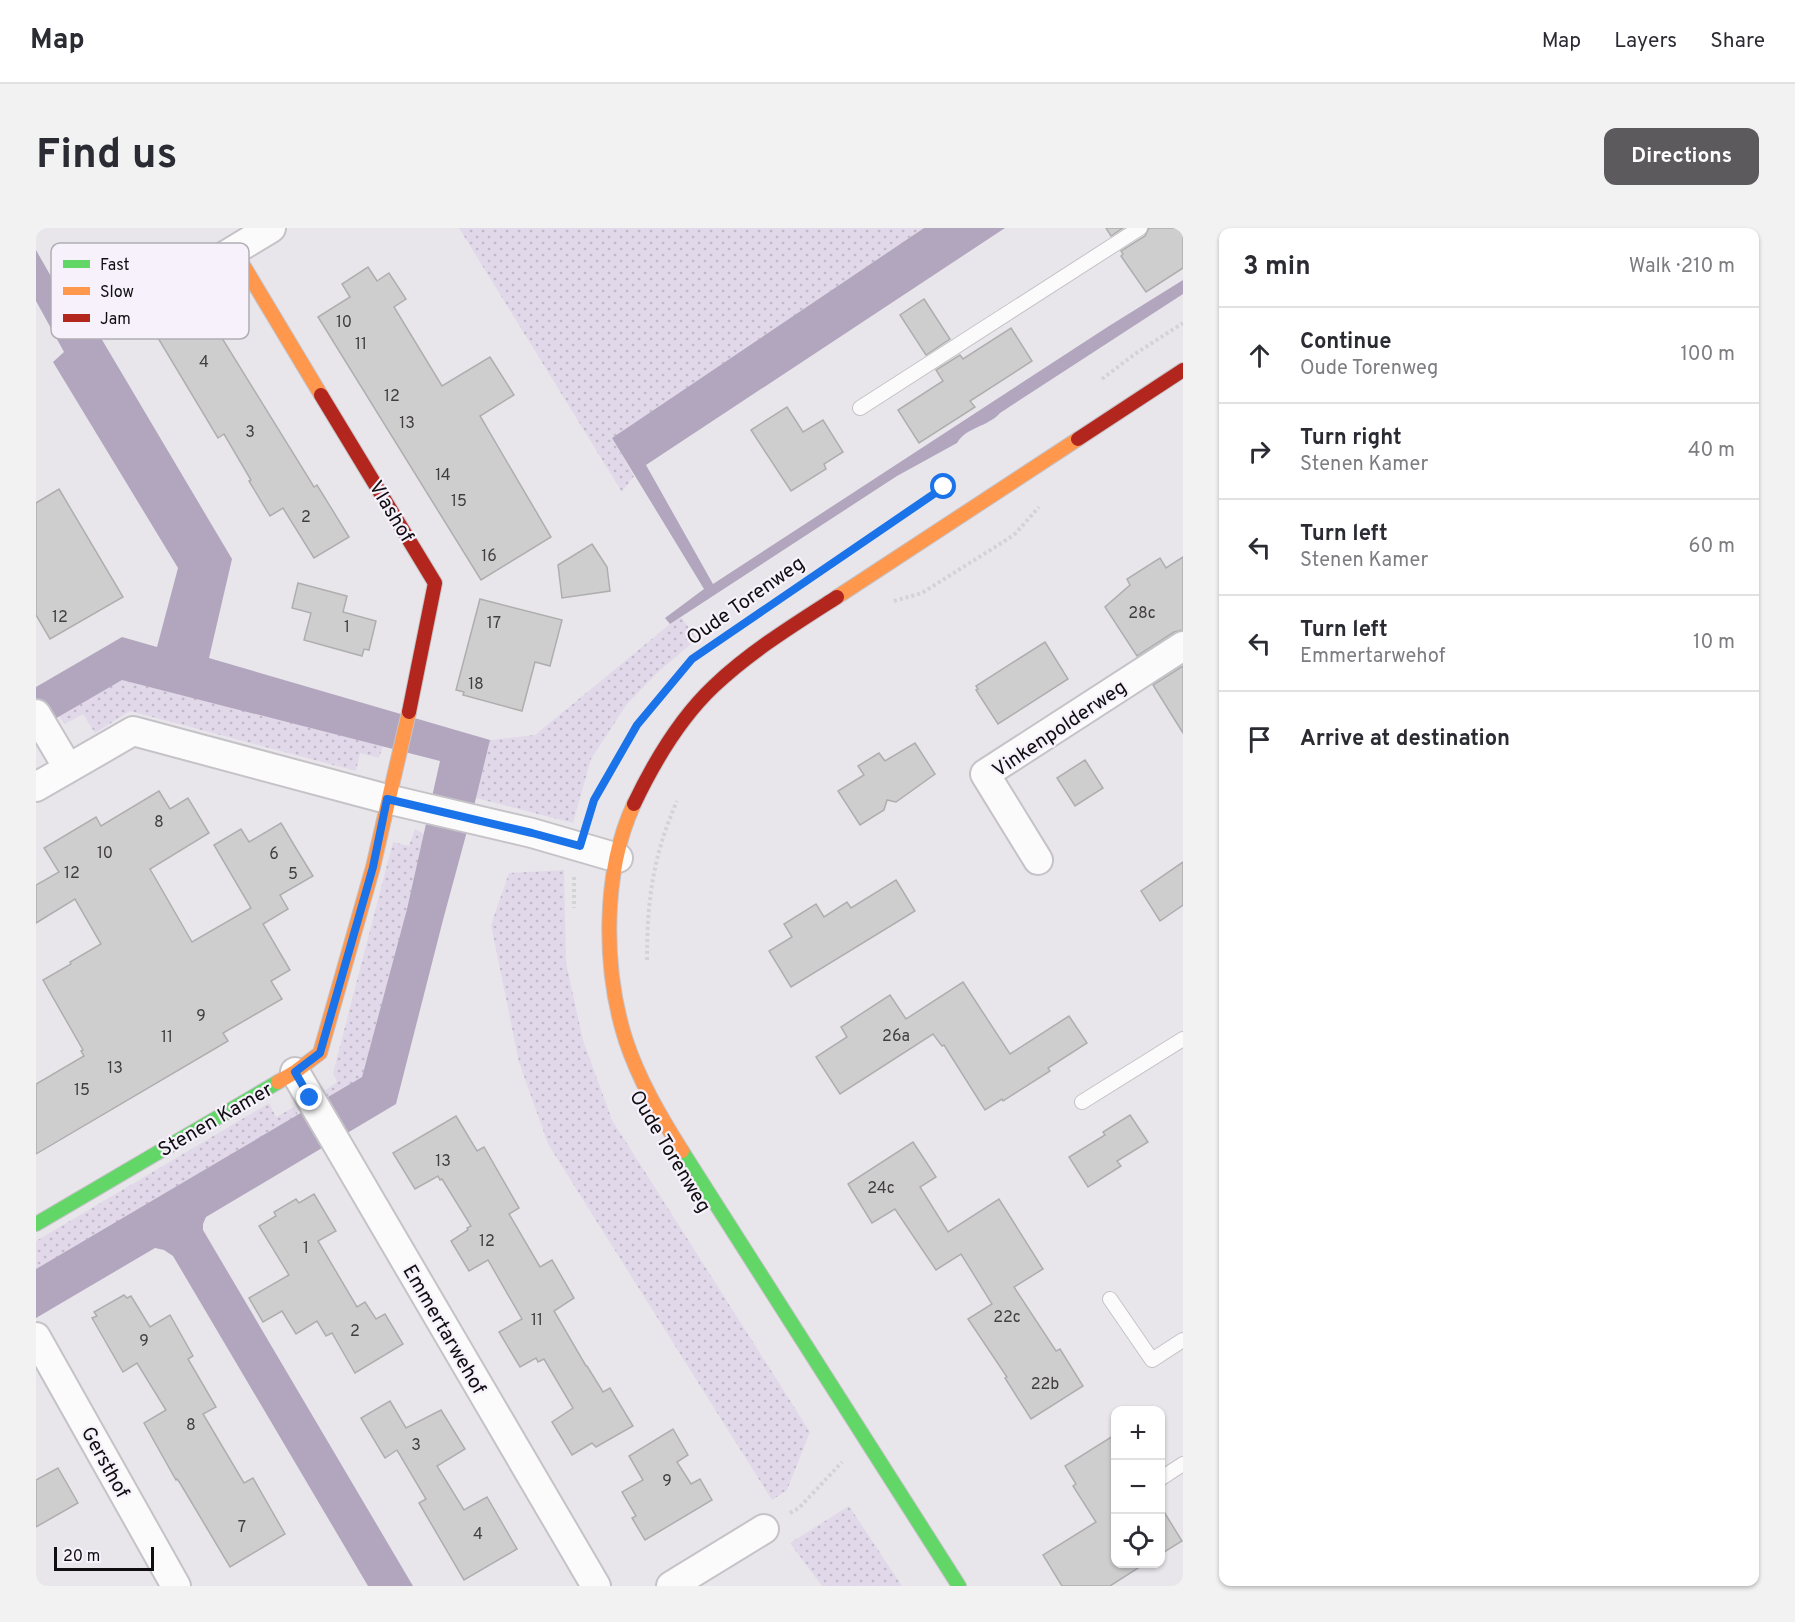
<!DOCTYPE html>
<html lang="en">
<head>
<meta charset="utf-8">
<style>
	body { margin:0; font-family:Overpass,sans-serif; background:#f2f2f3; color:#2b2b33 }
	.controls { position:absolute; right:18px; bottom:18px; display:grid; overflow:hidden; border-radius:12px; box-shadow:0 2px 4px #0004 }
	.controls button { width:54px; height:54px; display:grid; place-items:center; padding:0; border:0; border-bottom:2px solid #e1e1e2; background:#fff; color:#2b2b33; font:30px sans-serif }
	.scale { position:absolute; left:18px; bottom:15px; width:100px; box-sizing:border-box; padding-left:6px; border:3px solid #100e11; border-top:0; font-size:16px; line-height:21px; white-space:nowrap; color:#100e11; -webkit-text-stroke:4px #f6f1fb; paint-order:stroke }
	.stop { position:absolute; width:18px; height:18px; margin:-14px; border:4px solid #1a73e8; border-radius:50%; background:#fff }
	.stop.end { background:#1a73e8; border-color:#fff; box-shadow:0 2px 6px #0008 }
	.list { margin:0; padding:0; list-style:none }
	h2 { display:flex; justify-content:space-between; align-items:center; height:78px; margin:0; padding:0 24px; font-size:26px }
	h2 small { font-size:20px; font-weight:400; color:#7c7c81 }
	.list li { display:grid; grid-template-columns:39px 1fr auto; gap:18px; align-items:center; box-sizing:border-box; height:96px; padding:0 24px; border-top:2px solid #e1e1e2 }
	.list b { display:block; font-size:22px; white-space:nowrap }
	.list p { margin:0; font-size:20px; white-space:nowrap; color:#7c7c81 }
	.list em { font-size:20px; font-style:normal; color:#7c7c81 }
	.icon { flex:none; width:33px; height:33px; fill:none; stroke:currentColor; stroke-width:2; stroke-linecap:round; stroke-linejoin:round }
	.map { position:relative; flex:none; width:1147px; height:1358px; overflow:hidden; border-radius:12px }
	header { display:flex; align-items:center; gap:36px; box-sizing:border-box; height:84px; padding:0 30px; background:#fff; border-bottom:2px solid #e1e1e2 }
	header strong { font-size:28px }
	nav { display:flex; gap:33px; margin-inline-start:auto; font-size:21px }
	.intro { display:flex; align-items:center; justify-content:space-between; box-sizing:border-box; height:144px; padding:0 36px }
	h1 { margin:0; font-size:42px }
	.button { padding:15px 27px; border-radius:12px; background:#5c5a5d; color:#fff; font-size:21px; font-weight:700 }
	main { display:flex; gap:36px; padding:0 36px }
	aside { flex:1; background:#fff; border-radius:12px; box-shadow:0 2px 4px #0004 }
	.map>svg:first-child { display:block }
</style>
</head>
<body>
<header>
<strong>Map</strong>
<nav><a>Map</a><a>Layers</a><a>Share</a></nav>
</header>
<div class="intro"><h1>Find us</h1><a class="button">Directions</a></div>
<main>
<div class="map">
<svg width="1147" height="1358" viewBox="0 0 1147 1358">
	<defs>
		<pattern id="grass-dots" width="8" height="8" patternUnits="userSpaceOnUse" patternTransform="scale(1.5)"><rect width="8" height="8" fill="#e1d9e9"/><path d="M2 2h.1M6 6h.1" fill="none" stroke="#c0b9c7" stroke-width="1.8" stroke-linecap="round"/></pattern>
	</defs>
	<rect width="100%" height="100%" fill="#e8e6eb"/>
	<g fill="url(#grass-dots)">
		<polygon points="423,0 888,0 576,210 598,248 586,264"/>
		<polygon points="645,389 661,411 622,444 591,476 555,531 537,595 440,570 454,512 499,507 634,396"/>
		<polygon points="86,451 347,518 343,530 324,525 320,543 94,483 59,505 47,486 29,496 23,489"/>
		<polygon points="379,601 388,606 370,685 326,849 292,870 288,863 301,854 297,845 357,614 373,618"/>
		<polygon points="528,642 530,735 547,812 576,892 774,1204 751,1262 736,1272 512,916 483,834 455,697 473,645"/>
		<polygon points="233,875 240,889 258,879 262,887 0,1041 0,1013"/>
		<polygon points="813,1278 866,1358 786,1358 754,1315"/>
	</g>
	<g fill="#b2a6be">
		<path d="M 888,0 L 969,0 L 610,237 L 677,356 L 1073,98 L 1147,52 L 1147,66 L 964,185 C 952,199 930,199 921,215 L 861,248 L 634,396 L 629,390 L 668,361 L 576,210 Z"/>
		<polygon points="0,22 50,110 62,105 196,331 173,430 454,512 440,570 407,692 360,876 170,989 167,996 167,1002 377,1358 332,1358 137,1028 128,1022 119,1020 0,1090 0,1041 326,849 371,681 404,533 86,452 0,502 0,459 86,409 121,419 142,340 17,134 28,124 0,73"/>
	</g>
	<g fill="#cfcece" stroke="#afaeae" stroke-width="1.5">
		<polygon points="1070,0 1087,0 1075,8"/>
		<polygon points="1113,0 1147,0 1147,40 1110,64 1085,28 1087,26 1085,23 1109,8"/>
		<polygon points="332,39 341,53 353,45 370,71 358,79 406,158 454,129 478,167 444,188 515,309 445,352 282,89 314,69 306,56"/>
		<polygon points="888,71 914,111 890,127 864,87"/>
		<polygon points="153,84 161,96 173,89 278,259 281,257 313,309 278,330 247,280 234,288 213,253 215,252 188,206 182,210 119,105"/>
		<polygon points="975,100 996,133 934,173 939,179 883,215 862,182 907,153 900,142 924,127 927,131"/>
		<polygon points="751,179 767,204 787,192 807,224 788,236 790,241 755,263 715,202"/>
		<polygon points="23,261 87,369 14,411 0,387 0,275"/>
		<polygon points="556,316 571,339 574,363 526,370 522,337"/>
		<polygon points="1147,329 1147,402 1138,404 1101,428 1069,379 1094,357 1091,351 1124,330 1130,340"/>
		<polygon points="262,355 311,368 307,384 340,393 333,422 328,421 326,428 268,412 275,385 256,380"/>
		<polygon points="444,371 526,392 514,438 499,434 486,483 427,467 428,464 420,462"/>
		<polygon points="1009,414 1032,451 962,496 940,462 942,461 940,458"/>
		<polygon points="1147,438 1147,505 1117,457"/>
		<polygon points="879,515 899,546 860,574 851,572 848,582 824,597 802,563 828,547 822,538 843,525 849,533"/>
		<polygon points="1049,532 1067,560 1039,578 1021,550"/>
		<polygon points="123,563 134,581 152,570 173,605 114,641 156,714 215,680 178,617 205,601 213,614 245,595 261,622 277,648 244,667 252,681 227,696 254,742 235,753 246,771 187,805 192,813 0,926 0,856 48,828 45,823 47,822 7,752 35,736 34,734 65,716 39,671 0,695 0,657 23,644 8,620 60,589 65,598"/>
		<polygon points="1147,634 1147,677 1124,693 1105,663"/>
		<polygon points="860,652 879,683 755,759 733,723 756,709 748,696 780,676 788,689 811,674 815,680"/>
		<polygon points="927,754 974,826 1033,788 1051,815 1012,840 1014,843 967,873 966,871 949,882 908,817 906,818 897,806 804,866 780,829 811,809 805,799 854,767 870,791"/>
		<polygon points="1094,887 1112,914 1081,933 1085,938 1052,959 1033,929 1069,907 1067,904"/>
		<polygon points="420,888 441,923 448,919 483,980 473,986 504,1039 516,1032 538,1070 518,1083 550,1138 551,1138 567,1164 574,1160 597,1198 560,1219 556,1215 536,1227 516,1194 537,1180 508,1131 502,1134 500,1130 484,1139 463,1104 486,1091 452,1032 433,1043 415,1013 432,1002 431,1000 435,998 406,951 404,952 402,948 379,961 357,925"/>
		<polygon points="877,914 900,949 884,959 912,1004 963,971 1007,1041 978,1059 1020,1123 1024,1121 1047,1158 995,1191 969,1150 971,1149 932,1091 956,1076 925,1026 900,1042 859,981 836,995 812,956"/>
		<polygon points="278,966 300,1003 282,1013 321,1079 329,1074 340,1091 349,1086 367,1116 319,1145 296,1105 290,1108 281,1093 260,1106 246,1083 227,1094 213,1070 253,1047 223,998 240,988 238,984 260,971 263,975"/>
		<polygon points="88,1067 91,1070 95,1068 114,1099 134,1087 157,1128 152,1131 180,1179 167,1186 208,1255 217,1250 249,1306 194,1339 144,1255 141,1251 140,1252 108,1195 130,1182 101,1135 87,1144 56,1090 61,1088 58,1084"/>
		<polygon points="354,1173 370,1200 405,1182 429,1221 401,1238 428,1282 451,1269 481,1321 428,1352 383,1275 390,1271 361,1222 349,1230 325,1190"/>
		<polygon points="637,1201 652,1227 641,1234 655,1256 664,1251 676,1272 609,1312 596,1290 600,1288 586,1264 607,1252 593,1228"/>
		<polygon points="1080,1206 1080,1335 1110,1335 1074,1358 1026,1358 1007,1327 1060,1294 1037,1258 1040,1256 1029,1238"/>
		<polygon points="22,1240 42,1275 0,1299 0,1252"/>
		<polygon points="1125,1279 1146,1313 1125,1326"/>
	</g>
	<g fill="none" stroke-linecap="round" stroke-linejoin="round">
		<defs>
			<g id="lane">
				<polyline points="824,180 1104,0"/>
				<polyline points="1046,874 1147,811"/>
				<polyline points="1074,1071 1116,1132 1147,1112"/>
				<polyline points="1124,1251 1147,1236"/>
			</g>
			<g id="street">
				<polyline points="154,49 235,0"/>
				<polyline points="0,486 32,540"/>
				<polyline points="0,559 97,503 351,571 496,605 582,630"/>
				<polyline points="1002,632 949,546 1147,418"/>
				<polyline points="259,844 560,1358"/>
				<polyline points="0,1109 140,1358"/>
				<polyline points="635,1358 728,1301"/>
			</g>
			<g id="fast">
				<polyline points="646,923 923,1358"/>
				<polyline points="0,996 242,854"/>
			</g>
			<g id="slow">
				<polyline points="198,22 285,167"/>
				<polyline points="801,369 1042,211"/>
				<path d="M 598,576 C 566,645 567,742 590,813 C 603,852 624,888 646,923"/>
				<polyline points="242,854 259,844 284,825 337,639 373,484"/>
			</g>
			<g id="jam">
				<polyline points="285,167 399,355 373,484"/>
				<polyline points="1042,211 1147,142"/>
				<path d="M 598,576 C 618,534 644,490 678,458 C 715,423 759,396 801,369"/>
			</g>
		</defs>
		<use href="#lane" stroke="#c5c3c7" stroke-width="16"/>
		<use href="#street" stroke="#c5c3c7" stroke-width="32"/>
		<use href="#fast" stroke="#c5c3c7" stroke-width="16"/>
		<use href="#slow" stroke="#c5c3c7" stroke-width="16"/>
		<use href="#jam" stroke="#c5c3c7" stroke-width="16"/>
		<g stroke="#d4d3d4" stroke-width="4" stroke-dasharray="3 3" stroke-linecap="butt">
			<polyline points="1066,151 1099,126 1147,95"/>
			<polyline points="858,373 886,365 978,307 1003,279"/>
			<polyline points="553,589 559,572 565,560"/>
			<polyline points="538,649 538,680"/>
			<path d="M 611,732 C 611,672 617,628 641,573"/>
			<polyline points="754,1285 763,1280 806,1234"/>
		</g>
		<use href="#lane" stroke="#fcfbfc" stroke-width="14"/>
		<use href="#street" stroke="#fcfbfc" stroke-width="28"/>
		<use href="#fast" stroke="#63d668" stroke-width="14"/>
		<use href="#slow" stroke="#ff974d" stroke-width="14"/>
		<use href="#jam" stroke="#b3261e" stroke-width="14"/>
	</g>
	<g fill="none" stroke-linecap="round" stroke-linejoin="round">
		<polyline stroke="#1a73e8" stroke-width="8" points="274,870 259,844 284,825 337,639 351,571 496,605 544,618 558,572 601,497 656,431 908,259"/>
	</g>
	<g text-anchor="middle" stroke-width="4.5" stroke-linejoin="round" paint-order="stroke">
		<g font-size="16" fill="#403e40">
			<text x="308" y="99">10</text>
			<text x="325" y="121">11</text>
			<text x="168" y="139">4</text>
			<text x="356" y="173">12</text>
			<text x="371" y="200">13</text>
			<text x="214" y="209">3</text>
			<text x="407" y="252">14</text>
			<text x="423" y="278">15</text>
			<text x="270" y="294">2</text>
			<text x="453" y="333">16</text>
			<text x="1106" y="390">28c</text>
			<text x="24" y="394">12</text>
			<text x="458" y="400">17</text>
			<text x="311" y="404">1</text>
			<text x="440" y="461">18</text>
			<text x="123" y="599">8</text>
			<text x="69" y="630">10</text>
			<text x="238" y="631">6</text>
			<text x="36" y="650">12</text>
			<text x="257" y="651">5</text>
			<text x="165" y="793">9</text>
			<text x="860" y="813">26a</text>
			<text x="131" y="814">11</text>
			<text x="79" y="845">13</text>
			<text x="46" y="867">15</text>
			<text x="407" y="938">13</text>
			<text x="845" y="965">24c</text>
			<text x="451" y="1018">12</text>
			<text x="270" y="1025">1</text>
			<text x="971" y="1094">22c</text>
			<text x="501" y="1097">11</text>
			<text x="319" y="1108">2</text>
			<text x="108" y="1118">9</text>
			<text x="1009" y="1161">22b</text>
			<text x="155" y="1202">8</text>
			<text x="380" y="1222">3</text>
			<text x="631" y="1258">9</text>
			<text x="206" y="1304">7</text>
			<text x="442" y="1311">4</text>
		</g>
		<g font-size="20" fill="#100e11" stroke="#f6f1fb">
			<text transform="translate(356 283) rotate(59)" y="7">Vlashof</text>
			<text transform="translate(709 372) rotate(-35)" y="7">Oude Torenweg</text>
			<text transform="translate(1023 500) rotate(-34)" y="7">Vinkenpolderweg</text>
			<text transform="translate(179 891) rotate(-30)" y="7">Stenen Kamer</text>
			<text transform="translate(635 923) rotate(59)" y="7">Oude Torenweg</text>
			<text transform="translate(409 1101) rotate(60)" y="7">Emmertarwehof</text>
			<text transform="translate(70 1234) rotate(61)" y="7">Gersthof</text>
		</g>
	</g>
	<rect x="15" y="15" width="198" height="96" rx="9" fill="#f6f1fb" stroke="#b1adb5" stroke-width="1.5"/>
	<rect x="27" y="32" width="27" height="8" fill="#63d668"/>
	<rect x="27" y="59" width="27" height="8" fill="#ff974d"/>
	<rect x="27" y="86" width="27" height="8" fill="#b3261e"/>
	<g font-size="16" fill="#100e11">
		<text x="64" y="42">Fast</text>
		<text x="64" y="69">Slow</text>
		<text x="64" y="96">Jam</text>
	</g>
</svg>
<div class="controls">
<button>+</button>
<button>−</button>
<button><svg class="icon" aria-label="locate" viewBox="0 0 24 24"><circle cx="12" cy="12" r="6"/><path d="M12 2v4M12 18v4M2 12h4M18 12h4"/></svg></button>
</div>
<div class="scale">20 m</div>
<div class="stop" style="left:908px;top:259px"></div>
<div class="stop end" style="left:274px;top:870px"></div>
</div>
<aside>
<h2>3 min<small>Walk · 210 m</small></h2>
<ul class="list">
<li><svg class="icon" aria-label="ahead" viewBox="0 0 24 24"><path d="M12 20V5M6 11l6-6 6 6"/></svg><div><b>Continue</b><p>Oude Torenweg</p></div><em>100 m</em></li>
<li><svg class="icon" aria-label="right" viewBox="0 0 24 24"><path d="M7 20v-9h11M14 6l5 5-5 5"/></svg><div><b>Turn right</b><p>Stenen Kamer</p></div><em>40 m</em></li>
<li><svg class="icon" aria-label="left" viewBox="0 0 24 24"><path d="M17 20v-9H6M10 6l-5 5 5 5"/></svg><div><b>Turn left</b><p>Stenen Kamer</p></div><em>60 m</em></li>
<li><svg class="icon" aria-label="left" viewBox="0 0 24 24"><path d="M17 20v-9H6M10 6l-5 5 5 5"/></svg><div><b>Turn left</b><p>Emmertarwehof</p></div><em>10 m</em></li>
<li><svg class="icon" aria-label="arrive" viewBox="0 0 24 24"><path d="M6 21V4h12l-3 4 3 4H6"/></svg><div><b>Arrive at destination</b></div></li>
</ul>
</aside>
</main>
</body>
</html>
